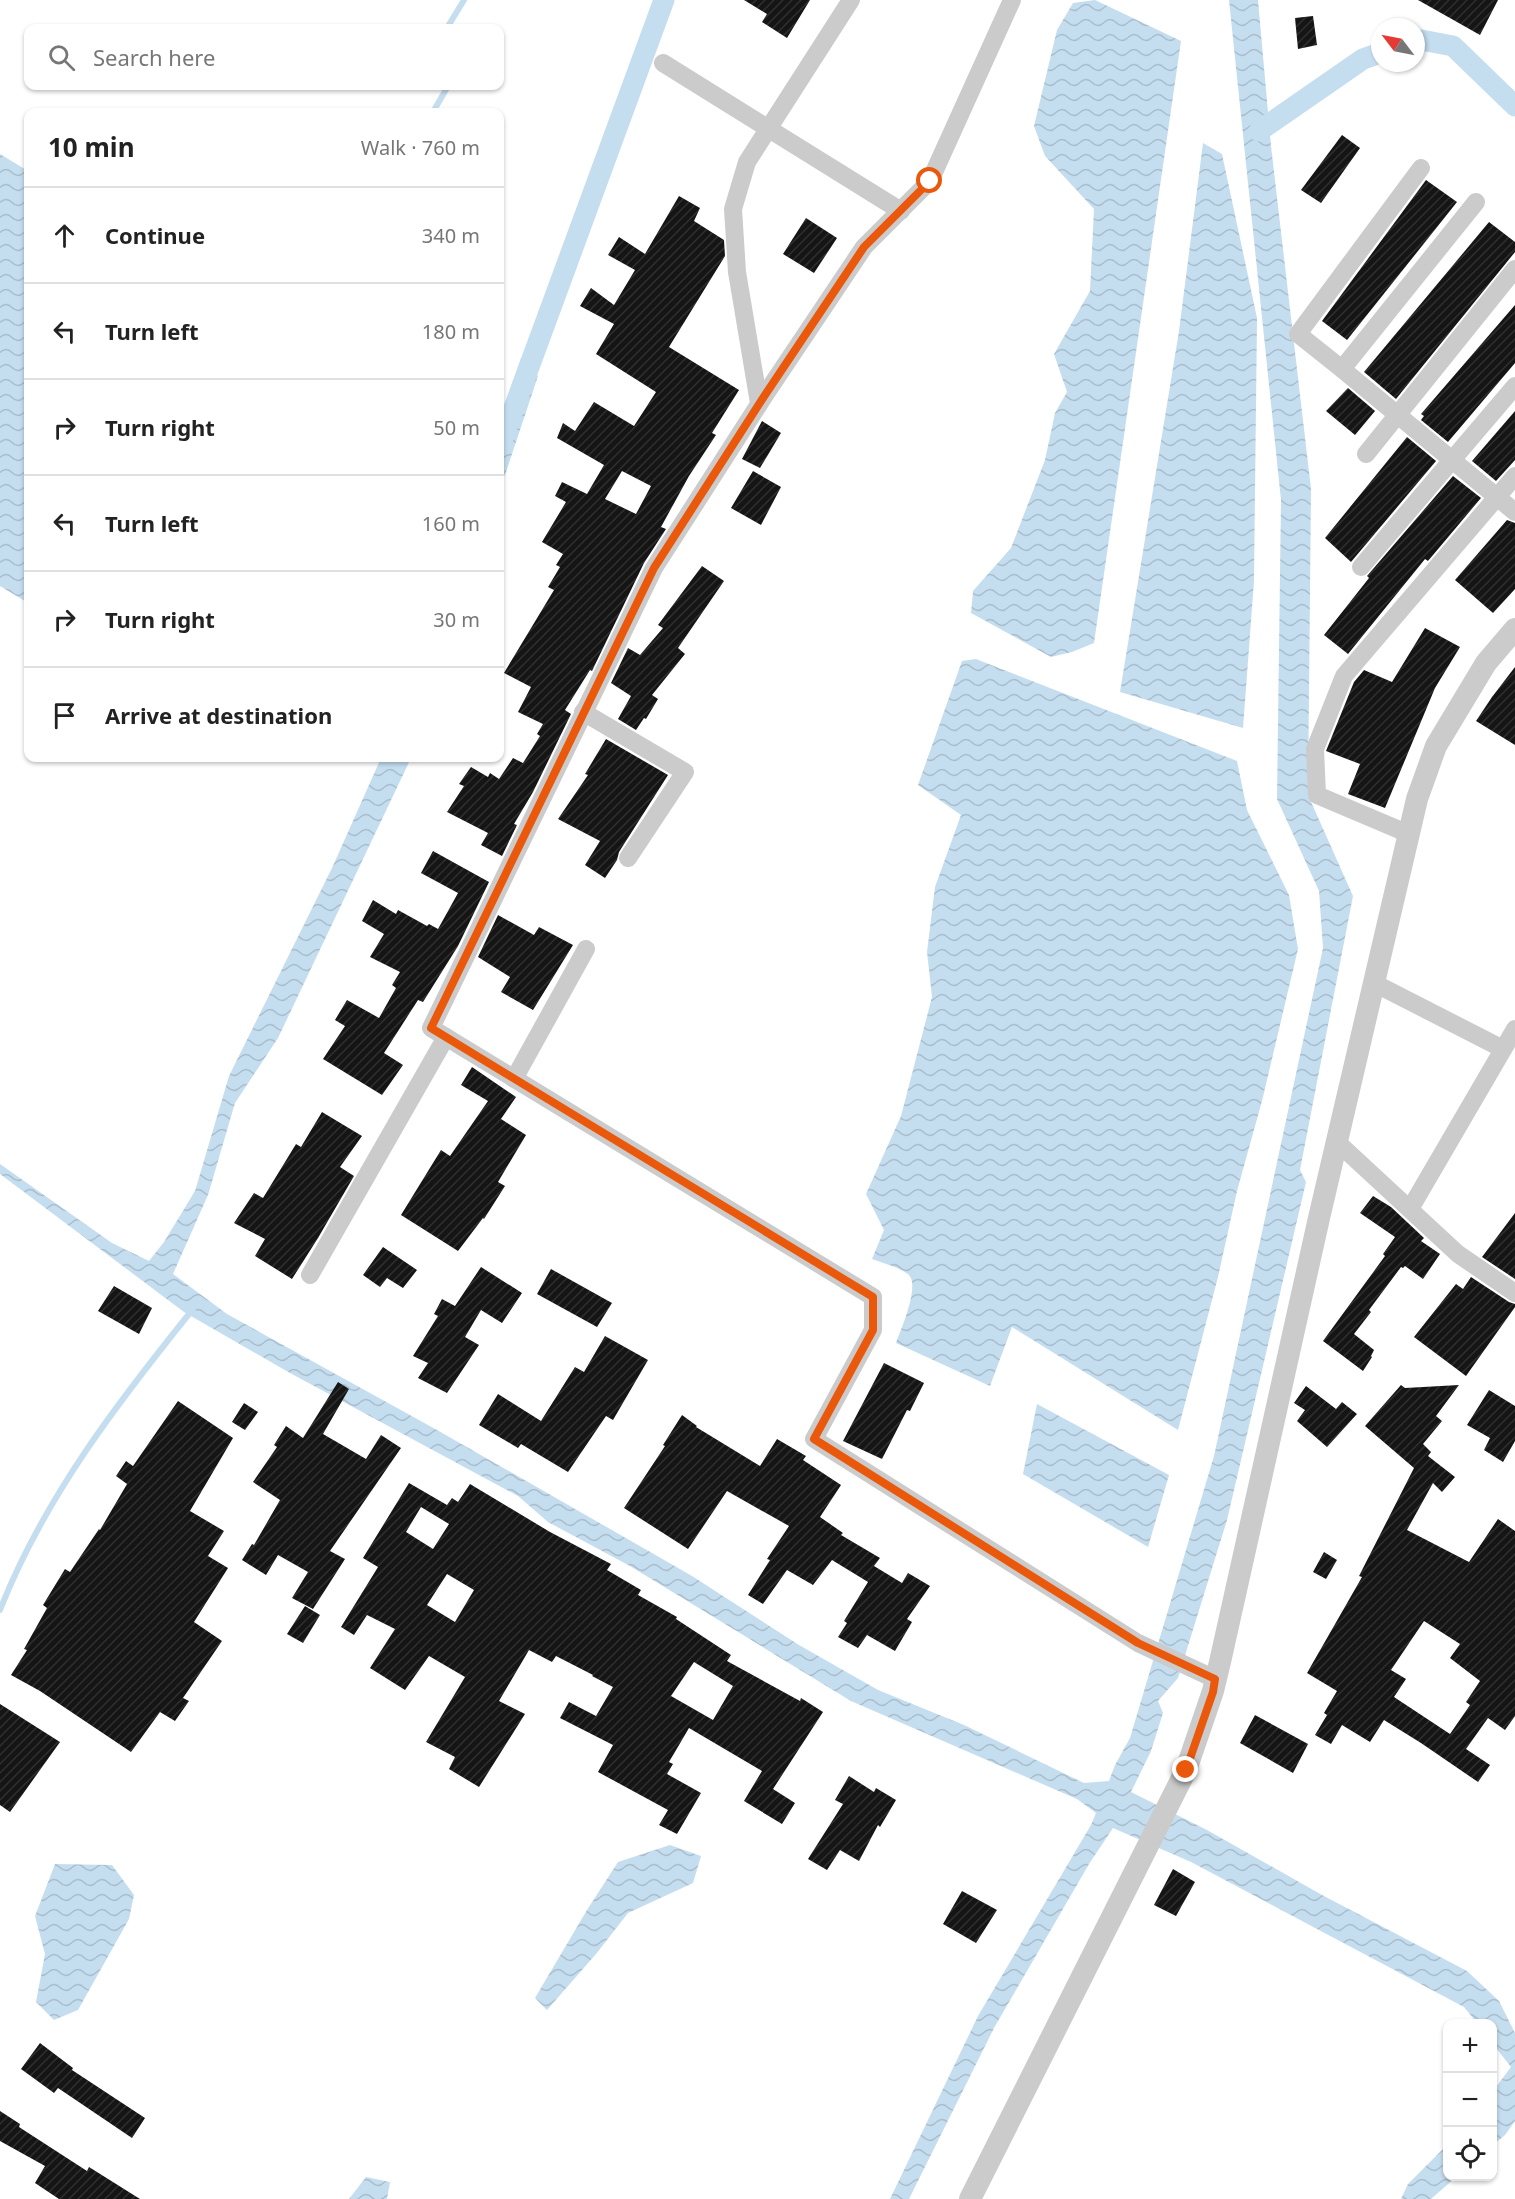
<!DOCTYPE html>
<html lang="en">
<head>
<meta charset="utf-8">
<style>
	body { margin:0; font-family:"Noto Sans",sans-serif; background:#f2f2f2; color:#222 }
	.controls { position:absolute; right:18px; bottom:18px; display:grid; overflow:hidden; border-radius:12px; box-shadow:0 2px 4px #0004 }
	.controls button { width:54px; height:54px; display:grid; place-items:center; padding:0; border:0; border-bottom:2px solid #e0e0e0; background:#fff; color:#222; font:30px sans-serif }
	.compass { position:absolute; left:1371px; top:18px; width:54px; height:54px; border-radius:50%; background:#fff; box-shadow:0 2px 4px #0004; rotate:302deg }
	.stop { position:absolute; width:18px; height:18px; margin:-14px; border:4px solid #ea580c; border-radius:50%; background:#fff }
	.stop.end { background:#ea580c; border-color:#fff; box-shadow:0 2px 6px #0008 }
	.list { margin:0; padding:0; list-style:none }
	h2 { display:flex; justify-content:space-between; align-items:center; height:78px; margin:0; padding:0 24px; font-size:26px }
	h2 small { font-size:20px; font-weight:400; color:#767676 }
	.list li { display:grid; grid-template-columns:39px 1fr auto; gap:18px; align-items:center; box-sizing:border-box; height:96px; padding:0 24px; border-top:2px solid #e0e0e0 }
	.list b { display:block; font-size:22px; white-space:nowrap }
	.list em { font-size:20px; font-style:normal; color:#767676 }
	.icon { flex:none; width:33px; height:33px; fill:none; stroke:currentColor; stroke-width:2; stroke-linecap:round; stroke-linejoin:round }
	.map { position:relative; flex:none; width:1515px; height:2199px; overflow:hidden }
	.search { position:absolute; background:#fff; box-shadow:0 2px 4px #0004; left:24px; top:24px; width:480px; height:66px; display:flex; align-items:center; gap:15px; box-sizing:border-box; padding:0 21px; border-radius:12px; color:#767676; font-size:22px }
	.panel { position:absolute; background:#fff; box-shadow:0 2px 4px #0004; left:24px; top:108px; width:480px; height:654px; border-radius:12px }
	.map>svg:first-child { display:block }
</style>
</head>
<body>
<div class="map">
<svg width="1515" height="2199" viewBox="0 0 1515 2199">
	<defs>
		<pattern id="water-waves" width="16" height="10" patternUnits="userSpaceOnUse" patternTransform="scale(1.5)"><rect width="16" height="10" fill="#c4ddef"/><path d="M0 5q4-4 8 0t8 0" fill="none" stroke="#a9becd"/></pattern>
		<pattern id="building-hatch" width="6" height="6" patternUnits="userSpaceOnUse" patternTransform="scale(1.5)"><rect width="6" height="6" fill="#151515"/><path d="M-1 1l2-2M0 6l6-6M5 7l2-2" fill="none" stroke="#2f2f2f"/></pattern>
	</defs>
	<rect width="100%" height="100%" fill="#fff"/>
	<g fill="url(#water-waves)">
		<polygon points="1095,0 1181,41 1094,643 1072,652 1051,657 971,613 973,591 1011,548 1045,460 1055,413 1067,392 1054,354 1090,291 1094,209 1045,156 1034,126 1057,30 1073,3"/>
		<polygon points="1229,0 1258,0 1271,146 1311,489 1308,795 1353,896 1300,1170 1306,1182 1227,1520 1178,1678 1158,1701 1163,1713 1151,1751 1131,1792 1207,1830 1322,1895 1467,1971 1499,2001 1515,2033 1515,2121 1505,2135 1493,2145 1493,2091 1511,2067 1493,2044 1492,2024 1477,2023 1464,2007 1191,1862 1113,1828 1089,1864 994,2028 909,2199 890,2199 978,2016 1091,1825 1096,1813 1077,1799 851,1701 630,1566 548,1522 518,1496 290,1373 184,1312 0,1174 0,1164 112,1243 149,1261 164,1242 195,1191 229,1076 332,868 381,758 411,758 278,1038 235,1103 208,1195 173,1274 227,1314 437,1430 645,1549 692,1576 799,1645 878,1690 964,1725 1084,1783 1109,1781 1115,1765 1130,1738 1214,1456 1323,948 1319,891 1277,799 1281,500"/>
		<polygon points="1203,143 1222,154 1257,318 1254,581 1243,728 1120,692 1179,331"/>
		<polygon points="0,154 28,171 28,603 0,586"/>
		<polygon points="521,358 538,376 505,475 500,481 500,428"/>
		<path d="M 976,659 L 1237,761 L 1247,810 L 1289,895 L 1298,949 L 1262,1101 L 1237,1191 L 1218,1277 L 1178,1430 L 1012,1327 L 990,1386 L 896,1343 C 901,1329 921,1284 908,1274 C 898,1267 883,1263 872,1259 L 884,1230 L 866,1194 L 901,1116 L 932,997 L 927,952 L 935,887 L 961,815 L 918,785 L 962,661 Z"/>
		<polygon points="1037,1404 1169,1475 1148,1547 1023,1474"/>
		<polygon points="670,1845 701,1856 693,1883 628,1913 596,1954 547,2010 535,1998 587,1910 618,1862"/>
		<polygon points="55,1864 112,1865 134,1895 129,1919 78,2010 54,2020 36,2002 45,1954 35,1916"/>
		<polygon points="1447,2145 1448,2176 1456,2177 1431,2199 1401,2199 1408,2184"/>
		<polygon points="366,2177 390,2182 387,2199 349,2199"/>
	</g>
	<g fill="none" stroke-linecap="round" stroke-linejoin="round">
		<g stroke="#c4ddef" stroke-width="6">
			<polyline points="447,28 464,0"/>
			<polyline points="433,112 448,86"/>
			<path d="M 0,1610 C 44,1498 118,1402 193,1309"/>
		</g>
		<g stroke="#c4ddef" stroke-width="21">
			<polyline points="1416,39 1453,46 1515,106"/>
			<polyline points="1259,131 1363,59 1380,53"/>
			<polyline points="500,446 664,0"/>
		</g>
	</g>
	<g fill="url(#building-hatch)" fill-rule="evenodd">
		<polygon points="744,0 810,0 787,38 762,22 767,14"/>
		<polygon points="1418,0 1498,0 1480,35"/>
		<polygon points="1313,16 1317,45 1298,49 1295,18"/>
		<polygon points="1342,135 1360,148 1321,203 1301,190"/>
		<polygon points="1426,180 1457,202 1347,340 1322,321"/>
		<path d="M 679,196 L 700,208 L 694,221 L 724,240 L 725,256 L 669,347 L 739,390 L 712,433 L 716,435 L 689,476 L 661,527 L 666,529 L 644,563 L 592,671 L 590,670 L 565,710 L 571,714 L 533,792 L 514,824 L 517,825 L 502,856 L 481,845 L 488,833 L 447,812 L 464,786 L 459,784 L 471,767 L 488,777 L 490,773 L 499,779 L 513,758 L 523,763 L 540,736 L 537,734 L 543,724 L 518,712 L 531,687 L 504,673 L 554,590 L 548,587 L 560,567 L 556,565 L 563,554 L 542,542 L 566,502 L 555,496 L 562,482 L 587,494 L 604,465 L 557,438 L 563,423 L 575,431 L 594,402 L 634,426 L 656,392 L 596,354 L 614,324 L 580,306 L 591,288 L 614,305 L 635,270 L 608,255 L 619,237 L 645,254 ZM 622,471 L 651,486 L 636,514 L 605,499 Z"/>
		<polygon points="806,218 837,238 814,273 783,254"/>
		<polygon points="1489,222 1515,242 1515,252 1396,399 1364,372"/>
		<polygon points="1515,305 1515,363 1448,442 1421,420 1424,416 1421,414"/>
		<polygon points="1348,388 1375,411 1355,435 1326,411"/>
		<polygon points="1515,411 1515,460 1496,481 1472,461"/>
		<polygon points="762,421 781,433 760,468 742,459"/>
		<polygon points="1407,437 1436,461 1351,562 1325,538"/>
		<polygon points="753,471 781,487 761,525 731,508"/>
		<polygon points="1453,476 1481,498 1428,561 1425,559 1348,654 1324,635 1369,578 1367,576"/>
		<polygon points="1507,520 1515,523 1515,589 1493,613 1455,580"/>
		<polygon points="702,566 724,581 678,648 685,654 652,695 658,699 646,719 644,718 636,730 618,719 631,696 611,683 628,648 640,655 663,628 658,625"/>
		<polygon points="1425,628 1460,647 1435,688 1385,808 1348,794 1360,764 1326,751 1354,682 1364,670 1392,682"/>
		<polygon points="1515,667 1515,745 1476,721 1492,697"/>
		<polygon points="606,739 668,775 619,852 617,860 605,878 585,865 600,841 558,819 588,775 585,774"/>
		<polygon points="433,851 489,882 458,946 423,1002 418,1000 384,1053 403,1065 382,1095 323,1059 345,1026 335,1020 347,1000 379,1018 396,988 392,985 400,972 370,957 384,934 362,921 373,900 396,914 398,910 427,926 429,924 438,929 458,893 421,873"/>
		<polygon points="498,915 534,935 539,927 573,945 533,1010 501,992 510,977 478,957"/>
		<polygon points="472,1067 516,1097 501,1119 526,1135 498,1182 505,1186 484,1219 483,1218 458,1251 401,1215 441,1150 450,1156 488,1101 461,1085"/>
		<polygon points="322,1112 362,1136 340,1167 354,1176 318,1238 292,1279 255,1256 265,1239 234,1223 254,1193 263,1198 296,1144 301,1147"/>
		<polygon points="1373,1196 1391,1207 1424,1238 1421,1241 1440,1254 1423,1279 1405,1266 1403,1268 1401,1267 1369,1310 1371,1312 1354,1334 1374,1350 1371,1356 1372,1357 1363,1371 1323,1341 1385,1256 1383,1254 1395,1237 1360,1213"/>
		<polygon points="1515,1213 1515,1279 1482,1257"/>
		<polygon points="383,1247 417,1270 403,1288 387,1278 380,1287 363,1275"/>
		<polygon points="481,1267 522,1293 502,1323 481,1310 465,1337 479,1345 447,1393 418,1378 428,1363 413,1356 438,1316 434,1314 442,1299 455,1306"/>
		<polygon points="551,1269 612,1303 597,1327 537,1294"/>
		<polygon points="1471,1277 1509,1302 1515,1304 1515,1307 1466,1376 1414,1337 1456,1284 1463,1289"/>
		<polygon points="114,1286 152,1308 139,1334 98,1311"/>
		<polygon points="605,1336 648,1360 613,1420 606,1416 568,1472 521,1444 518,1448 479,1425 498,1394 541,1421 575,1367 584,1372"/>
		<polygon points="884,1363 924,1383 910,1411 907,1410 882,1459 843,1441"/>
		<polygon points="338,1382 349,1389 323,1434 366,1459 381,1435 401,1448 330,1551 345,1559 313,1609 292,1598 308,1572 278,1555 266,1575 242,1560 252,1544 254,1545 280,1500 253,1482 277,1447 274,1445 286,1426 303,1438"/>
		<path d="M 1401,1385 L 1405,1388 L 1459,1385 L 1436,1416 L 1442,1421 L 1423,1444 L 1431,1452 L 1428,1456 L 1455,1477 L 1442,1492 L 1433,1483 L 1407,1530 L 1469,1562 L 1498,1519 L 1515,1531 L 1515,1716 L 1505,1730 L 1488,1718 L 1466,1749 L 1490,1765 L 1478,1782 L 1421,1743 L 1384,1720 L 1370,1742 L 1342,1725 L 1331,1744 L 1315,1735 L 1327,1715 L 1324,1713 L 1337,1691 L 1307,1673 L 1362,1577 L 1359,1576 L 1414,1468 L 1365,1426 ZM 1424,1621 L 1460,1644 L 1450,1658 L 1480,1681 L 1466,1702 L 1470,1705 L 1450,1734 L 1394,1697 L 1406,1679 L 1391,1670 Z"/>
		<polygon points="1306,1386 1336,1409 1342,1402 1357,1414 1327,1447 1297,1421 1305,1410 1294,1403"/>
		<polygon points="1489,1390 1515,1406 1515,1441 1503,1462 1484,1450 1490,1438 1467,1425"/>
		<polygon points="178,1401 233,1438 190,1511 224,1531 208,1556 228,1568 194,1622 222,1641 183,1698 189,1701 175,1721 160,1712 131,1752 40,1691 11,1675 27,1650 24,1649 47,1608 43,1605 65,1569 70,1572 99,1529 100,1530 127,1484 116,1476 126,1461 133,1466"/>
		<polygon points="244,1403 258,1412 245,1430 232,1422"/>
		<polygon points="682,1415 697,1426 696,1427 760,1466 777,1439 806,1456 803,1460 841,1485 820,1517 843,1533 841,1535 880,1558 874,1566 902,1583 908,1573 930,1586 907,1619 912,1622 895,1651 867,1635 858,1648 838,1637 847,1623 844,1621 868,1582 832,1560 813,1585 787,1570 763,1604 748,1595 770,1560 767,1559 789,1526 727,1491 688,1549 624,1508 665,1446 663,1445"/>
		<path d="M 409,1483 L 447,1505 L 452,1498 L 458,1502 L 470,1484 L 550,1532 L 611,1564 L 607,1570 L 641,1590 L 638,1595 L 677,1617 L 676,1619 L 731,1655 L 727,1661 L 800,1701 L 801,1698 L 823,1712 L 773,1789 L 795,1803 L 782,1824 L 744,1801 L 762,1771 L 689,1728 L 669,1762 L 673,1764 L 667,1774 L 701,1793 L 677,1834 L 659,1825 L 668,1810 L 598,1772 L 613,1745 L 560,1718 L 569,1702 L 596,1716 L 613,1687 L 592,1676 L 593,1675 L 556,1656 L 552,1662 L 529,1650 L 499,1701 L 525,1714 L 479,1787 L 449,1769 L 455,1757 L 426,1742 L 465,1677 L 429,1656 L 405,1690 L 370,1668 L 395,1629 L 367,1615 L 354,1635 L 341,1627 L 378,1567 L 363,1558 ZM 421,1507 L 449,1524 L 433,1549 L 406,1532 ZM 447,1574 L 474,1590 L 455,1622 L 427,1605 ZM 694,1662 L 733,1686 L 713,1720 L 671,1696 Z"/>
		<polygon points="1324,1552 1337,1560 1326,1579 1313,1572"/>
		<polygon points="305,1606 320,1615 303,1643 287,1634"/>
		<polygon points="0,1704 60,1742 10,1812 0,1805"/>
		<polygon points="1255,1715 1308,1744 1293,1773 1240,1743"/>
		<polygon points="849,1776 874,1792 876,1788 896,1800 880,1827 878,1825 859,1861 840,1850 827,1870 808,1859 843,1804 835,1800"/>
		<polygon points="1173,1869 1195,1882 1176,1916 1154,1905"/>
		<polygon points="962,1891 997,1910 976,1943 943,1924"/>
		<polygon points="40,2043 73,2068 72,2070 145,2118 132,2138 58,2088 54,2093 21,2069"/>
		<polygon points="0,2111 20,2124 19,2127 87,2171 89,2167 140,2199 59,2199 35,2183 45,2166 0,2141"/>
	</g>
	<g fill="none" stroke-linecap="round" stroke-linejoin="round">
		<g stroke="#cbcbcb" stroke-width="18">
			<polyline points="1012,0 930,181 864,247 763,398 654,568 431,1028 873,1297 873,1330 814,1439 1138,1643 1215,1679"/>
			<polyline points="663,63 901,211"/>
			<polyline points="1421,168 1298,334 1342,369 1515,512"/>
			<polyline points="1342,369 1476,202"/>
			<polyline points="759,403 737,272 733,209 747,162 851,0"/>
			<polyline points="1366,454 1515,269"/>
			<polyline points="1361,567 1515,386"/>
			<polyline points="583,712 685,772 628,858"/>
			<polyline points="1409,834 1317,795 1315,749 1344,676 1515,476"/>
			<polyline points="1374,983 1503,1049"/>
			<polyline points="514,1079 586,949"/>
			<polyline points="1337,1142 1458,1254 1515,1293"/>
			<polyline points="1410,1209 1515,1029"/>
			<polyline points="310,1275 446,1037"/>
		</g>
		<polyline stroke="#cbcbcb" stroke-width="22" points="970,2199 1186,1770 1213,1691 1220,1662 1319,1218 1417,799 1436,746 1486,663 1515,629"/>
	</g>
	<g fill="none" stroke-linecap="round" stroke-linejoin="round">
		<polyline stroke="#ea580c" stroke-width="8" points="930,181 864,247 763,398 654,568 431,1028 873,1297 873,1330 814,1439 1138,1643 1215,1679 1213,1692 1186,1770"/>
	</g>
</svg>
<div class="controls">
<button>+</button>
<button>−</button>
<button><svg class="icon" aria-label="locate" viewBox="0 0 24 24"><circle cx="12" cy="12" r="6"/><path d="M12 2v4M12 18v4M2 12h4M18 12h4"/></svg></button>
</div>
<svg class="compass" viewBox="-18 -18 36 36"><path d="M0-13l5 13h-10z" fill="#e53935"/><path d="M0 13l5-13h-10z" fill="#767676"/></svg>
<div class="stop" style="left:930px;top:181px"></div>
<div class="stop end" style="left:1186px;top:1770px"></div>
<div class="search"><svg class="icon" aria-label="search" viewBox="0 0 24 24"><circle cx="10" cy="10" r="6"/><path d="M15 15l6 6"/></svg>Search here</div>
<section class="panel">
<h2>10 min<small>Walk · 760 m</small></h2>
<ul class="list">
<li><svg class="icon" aria-label="ahead" viewBox="0 0 24 24"><path d="M12 20V5M6 11l6-6 6 6"/></svg><div><b>Continue</b></div><em>340 m</em></li>
<li><svg class="icon" aria-label="left" viewBox="0 0 24 24"><path d="M17 20v-9H6M10 6l-5 5 5 5"/></svg><div><b>Turn left</b></div><em>180 m</em></li>
<li><svg class="icon" aria-label="right" viewBox="0 0 24 24"><path d="M7 20v-9h11M14 6l5 5-5 5"/></svg><div><b>Turn right</b></div><em>50 m</em></li>
<li><svg class="icon" aria-label="left" viewBox="0 0 24 24"><path d="M17 20v-9H6M10 6l-5 5 5 5"/></svg><div><b>Turn left</b></div><em>160 m</em></li>
<li><svg class="icon" aria-label="right" viewBox="0 0 24 24"><path d="M7 20v-9h11M14 6l5 5-5 5"/></svg><div><b>Turn right</b></div><em>30 m</em></li>
<li><svg class="icon" aria-label="arrive" viewBox="0 0 24 24"><path d="M6 21V4h12l-3 4 3 4H6"/></svg><div><b>Arrive at destination</b></div></li>
</ul>
</section>
</div>
</body>
</html>
